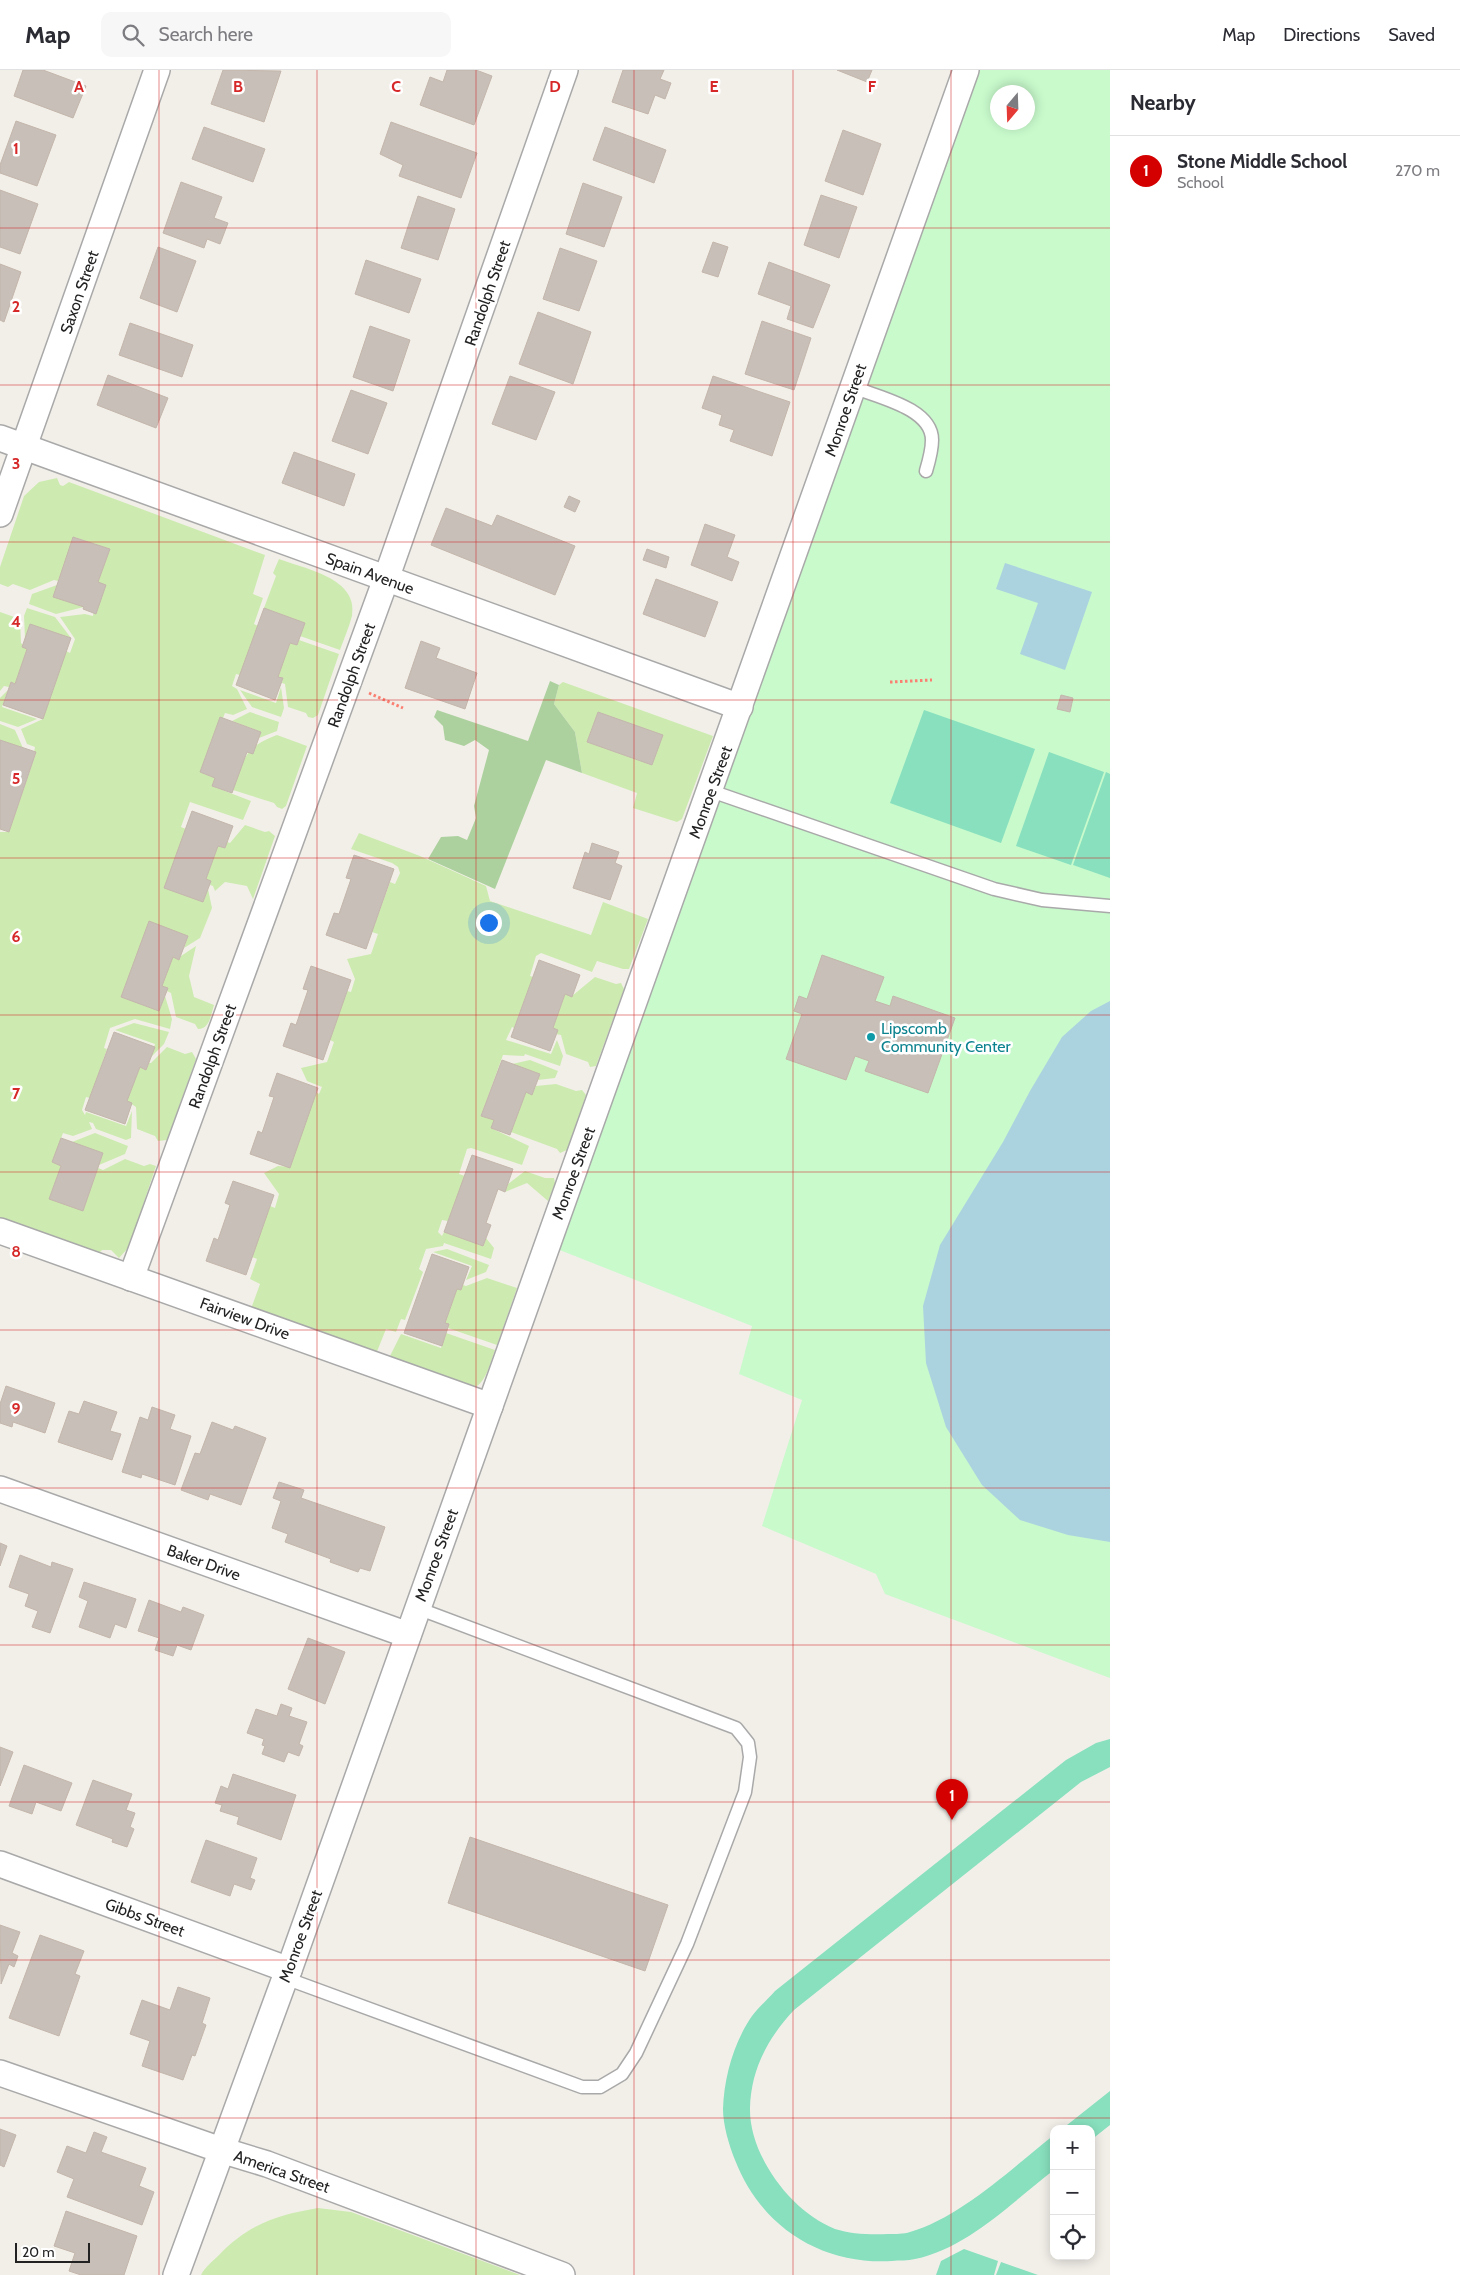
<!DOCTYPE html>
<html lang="en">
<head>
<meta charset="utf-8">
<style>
	body { margin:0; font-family:Cabin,sans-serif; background:#f7f7f7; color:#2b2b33 }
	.controls { position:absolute; right:15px; bottom:15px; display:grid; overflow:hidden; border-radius:10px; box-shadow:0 2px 12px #0003 }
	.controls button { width:45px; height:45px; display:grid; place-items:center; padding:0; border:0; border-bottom:1px solid #e1e1e2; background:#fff; color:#2b2b33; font:25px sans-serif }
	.compass { position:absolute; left:990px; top:15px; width:45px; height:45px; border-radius:50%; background:#fff; box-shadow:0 2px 12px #0003; rotate:199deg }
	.scale { position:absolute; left:15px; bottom:12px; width:75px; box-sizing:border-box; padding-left:5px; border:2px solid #222; border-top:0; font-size:14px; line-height:18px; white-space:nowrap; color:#222; -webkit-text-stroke:4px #fff; paint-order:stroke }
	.you { position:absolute; left:488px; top:852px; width:18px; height:18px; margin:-12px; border:4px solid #fff; border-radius:50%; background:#1a73e8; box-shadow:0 0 0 8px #1a73e833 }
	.badge { display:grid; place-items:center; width:32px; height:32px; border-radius:50%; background:#d40000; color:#fff; font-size:16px; font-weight:700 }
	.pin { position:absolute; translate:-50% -41px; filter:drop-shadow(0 1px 2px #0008) }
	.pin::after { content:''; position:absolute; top:26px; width:18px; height:15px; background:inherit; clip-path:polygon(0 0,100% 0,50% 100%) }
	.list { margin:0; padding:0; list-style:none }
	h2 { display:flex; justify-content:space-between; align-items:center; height:65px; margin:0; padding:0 20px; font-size:21px }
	h2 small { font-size:16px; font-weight:400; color:#7c7c81 }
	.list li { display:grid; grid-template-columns:32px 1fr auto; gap:15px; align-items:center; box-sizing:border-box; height:70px; padding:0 20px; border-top:1px solid #e1e1e2 }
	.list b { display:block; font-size:19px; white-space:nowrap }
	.list p { margin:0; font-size:16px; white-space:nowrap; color:#7c7c81 }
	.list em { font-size:16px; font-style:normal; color:#7c7c81 }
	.icon { flex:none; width:28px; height:28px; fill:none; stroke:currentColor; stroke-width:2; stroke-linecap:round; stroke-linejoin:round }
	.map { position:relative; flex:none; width:1110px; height:2205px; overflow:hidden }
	header { display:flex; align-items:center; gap:30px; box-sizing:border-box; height:70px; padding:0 25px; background:#fff; border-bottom:1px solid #e1e1e2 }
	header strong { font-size:24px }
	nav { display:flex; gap:28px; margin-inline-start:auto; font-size:18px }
	.search { width:350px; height:45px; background:#f7f7f7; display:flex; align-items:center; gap:12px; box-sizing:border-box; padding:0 18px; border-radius:10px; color:#7c7c81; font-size:19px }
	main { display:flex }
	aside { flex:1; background:#fff }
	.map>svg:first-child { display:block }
</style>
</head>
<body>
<header>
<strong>Map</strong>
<div class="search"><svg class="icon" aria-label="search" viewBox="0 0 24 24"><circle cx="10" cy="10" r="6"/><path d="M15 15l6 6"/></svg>Search here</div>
<nav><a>Map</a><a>Directions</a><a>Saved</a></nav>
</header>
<main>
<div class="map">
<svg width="1110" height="2205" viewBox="0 0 1110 2205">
	<rect width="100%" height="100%" fill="#f2efe9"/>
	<g fill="#cdebb0" fill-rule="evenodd">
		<polygon points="57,408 60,415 63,416 69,412 265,485 253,524 263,528 254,554 258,556 240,605 236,604 232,616 237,619 247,639 233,645 225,643 223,648 220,647 200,702 215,708 212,716 251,731 243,750 190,732 181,757 186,759 164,818 203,832 208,819 212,838 200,868 184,878 188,866 149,852 121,927 159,941 165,926 172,949 170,959 135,949 110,958 104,978 107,979 90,1028 86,1027 82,1040 85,1045 86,1042 126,1056 132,1041 131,1068 126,1070 96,1059 93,1053 89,1052 92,1059 73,1066 63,1063 52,1092 61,1096 49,1129 83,1141 98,1098 103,1100 125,1089 144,1096 150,1094 156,1096 129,1177 119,1188 111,1180 102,1180 97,1185 0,1151 0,762 9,762 36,683 34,682 35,677 27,674 21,659 43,649 66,581 70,583 75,569 60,547 85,544 93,546 98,512 110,479 74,467 58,511 54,510 30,520 13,514 8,517 0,514 0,497 24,426 39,412"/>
		<path d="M 279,489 C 305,499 359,508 352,546 C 349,557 344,569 340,580 L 300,566 L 305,553 L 264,538 L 276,506 L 273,503 Z"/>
		<polygon points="57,515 84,537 56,544 29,534 32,524"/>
		<polygon points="27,538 55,547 71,568 25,569 24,546"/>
		<polygon points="0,542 20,549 21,573 27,579 15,614 11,612 9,617 4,616 0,621"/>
		<polygon points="299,570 339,584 318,645 313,648 308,647 306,643 288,637 285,614 282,613 283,608 278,607 290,573 297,575"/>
		<path d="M 563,612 L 713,666 L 682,749 L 677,752 L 633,738 L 637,723 L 582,703 L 575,662 L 554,634 L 559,615 ZM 598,642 L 663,665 L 652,695 L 587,672 Z"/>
		<polygon points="281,617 284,638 281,647 252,637 240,620 276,633"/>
		<polygon points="8,620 2,637 37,649 18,657 0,651 0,628"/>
		<polygon points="250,642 279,652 277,661 259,668 261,662 232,651"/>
		<polygon points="0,654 15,660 23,678 0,670"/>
		<path d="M 277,665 L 307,676 L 286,736 L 282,739 L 277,737 L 274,733 L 233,720 C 245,688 243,678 277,665 Z"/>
		<polygon points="245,755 265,762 269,761 275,766 253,829 247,816 225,812 215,821 213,816 210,815 211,811 206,809 218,776 225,778 227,772 230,773"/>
		<polygon points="359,763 420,786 486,816 490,831 591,865 603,832 648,849 629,899 623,899 597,891 592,902 541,883 536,886 530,906 533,907 514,958 512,957 506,970 551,984 557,970 563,986 560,996 525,984 524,986 503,985 481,1046 494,1050 491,1058 529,1076 522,1095 471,1078 467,1079 459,1104 465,1106 448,1151 442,1150 438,1162 442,1166 444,1162 483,1176 486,1168 494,1178 491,1189 444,1173 443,1176 426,1179 419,1199 423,1202 405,1250 401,1249 396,1262 386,1259 376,1284 254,1241 252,1236 260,1214 250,1209 257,1189 252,1187 270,1136 275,1138 279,1124 264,1103 278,1096 290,1097 316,1022 319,1024 322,1017 307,1011 301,998 327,992 334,972 330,970 347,921 351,922 355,909 347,889 371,884 378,864 372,862 390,812 395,814 400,803 398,797 392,793 351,779"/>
		<path d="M 196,876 L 189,906 L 194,927 L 214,935 C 211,944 210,959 198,959 L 195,954 L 176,947 L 171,923 L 167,921 L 168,918 L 162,916 L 173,887 L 179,890 L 181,886 Z"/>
		<polygon points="595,907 616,914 621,913 624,919 596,996 590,997 588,992 566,984 561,965 556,964 558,960 553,958 565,924 572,926"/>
		<polygon points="134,953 169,962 164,974 151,987 155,974 115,960"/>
		<polygon points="167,977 185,984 192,982 196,989 167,1070 158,1071 155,1066 137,1059 136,1037 127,1031 140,997 146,1000 149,993 151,993"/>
		<polygon points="530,990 558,1001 555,1008 538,1010 540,1004 512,994"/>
		<polygon points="556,1014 576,1021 582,1020 586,1025 567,1080 560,1083 557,1079 511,1062 526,1022 532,1024 536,1016"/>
		<polygon points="95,1063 128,1076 125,1084 99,1095 103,1083 72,1072"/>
		<polygon points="525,1101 545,1108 554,1108 555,1113 548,1131 527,1113 505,1122 508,1114"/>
		<polygon points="447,1179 489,1195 486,1202 466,1210 472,1196 433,1182"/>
		<polygon points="487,1208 517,1218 497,1275 448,1258 449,1254 445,1253 457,1219 461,1220 463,1215 466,1216"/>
		<path d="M 446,1263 L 495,1280 C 490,1293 487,1311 474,1318 L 389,1288 L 401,1264 L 441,1278 Z"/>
		<path d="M 318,2138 L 351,2142 L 520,2205 L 201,2205 C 205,2197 213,2191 219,2185 C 249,2154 277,2145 318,2138 Z"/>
	</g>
	<polygon fill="#add19e" points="550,611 559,615 554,634 575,662 582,703 546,690 495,819 428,789 441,767 458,766 467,770 476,748 474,736 489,680 475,670 464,676 445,670 443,656 434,647 437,640 528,671"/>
	<path fill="#c8facc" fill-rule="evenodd" d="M 966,0 L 1110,0 L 1110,1608 L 885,1524 L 876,1504 L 762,1456 L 802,1330 L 739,1304 L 752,1256 L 547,1175 ZM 998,22 L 1028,22 L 1028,52 L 998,52 Z"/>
	<g fill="#88e0be">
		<polygon points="924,640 1035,679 1001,773 890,733"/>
		<polygon points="1049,682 1104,702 1071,795 1016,776"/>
		<polygon points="1106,702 1110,704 1110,808 1073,795"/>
		<path d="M 1110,1669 L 1110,1697 L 1081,1712 L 794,1940 C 768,1968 751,1999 750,2038 C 749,2085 791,2142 835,2159 C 851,2164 871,2165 888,2164 C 895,2164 904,2164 910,2162 C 961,2147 1012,2098 1054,2065 L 1054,2100 C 1012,2132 968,2178 915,2189 C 908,2191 899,2190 892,2191 C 821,2195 761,2157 735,2090 C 729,2075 723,2055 723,2039 C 724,2007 734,1972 752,1946 C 759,1937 768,1929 775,1921 L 1066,1690 L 1096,1673 Z"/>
		<polygon points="1110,2021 1110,2055 1091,2070 1091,2059 1062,2059"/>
		<polygon points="964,2179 998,2191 994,2205 936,2205 941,2191"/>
		<polygon points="1001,2192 1038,2205 996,2205"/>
	</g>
	<g fill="#aad3df">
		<polygon points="1005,493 1092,522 1065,600 1020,584 1038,533 996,519"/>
		<polygon points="1110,931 1110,1472 1068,1465 1020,1450 982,1415 946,1357 926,1293 923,1236 940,1175 1003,1072 1030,1021 1062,967 1091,941"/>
	</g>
	<g fill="#c7bfb8" stroke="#c4b6ab">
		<polygon points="23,0 43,0 86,16 73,48 14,26"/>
		<polygon points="223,0 281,1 264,52 211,34"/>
		<polygon points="447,0 476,0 492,6 474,55 420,35 430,7 443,12"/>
		<polygon points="623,0 664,0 660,9 671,13 665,29 655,25 648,44 612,32"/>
		<polygon points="837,0 872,0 867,12"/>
		<polygon points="16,51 56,65 37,116 0,103 0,95"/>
		<polygon points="391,52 477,83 461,128 399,106 403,95 380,84"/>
		<polygon points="204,57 265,79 253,112 192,89"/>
		<polygon points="605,57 666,80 654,113 593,90"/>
		<polygon points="843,60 881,74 863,125 825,111"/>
		<polygon points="181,112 222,127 214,148 228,153 220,174 207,169 204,178 163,163"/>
		<polygon points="583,113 622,127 604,177 566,164"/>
		<polygon points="0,120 38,134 20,184 0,177"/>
		<polygon points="821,125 857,137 839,188 804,175"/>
		<polygon points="418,126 455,139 438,190 401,178"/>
		<polygon points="713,172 728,177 718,207 702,202"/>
		<polygon points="158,177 196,191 177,242 140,228"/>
		<polygon points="560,178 597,191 579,241 543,229"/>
		<polygon points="366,190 421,209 409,243 355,224"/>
		<polygon points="769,192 830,215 813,258 787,249 791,236 758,224"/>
		<polygon points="0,194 21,202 4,252 0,250"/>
		<polygon points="538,242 591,262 573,314 519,294"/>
		<polygon points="762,251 811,268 794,320 745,304"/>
		<polygon points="130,253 193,275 182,307 119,285"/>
		<polygon points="370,256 410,270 393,321 353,307"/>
		<polygon points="108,305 168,328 156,358 97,335"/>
		<polygon points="510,306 555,322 536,370 492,354"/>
		<polygon points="713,306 790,332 772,386 730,371 734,360 719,355 722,345 702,338"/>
		<polygon points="351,320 387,333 368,384 332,371"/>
		<polygon points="294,382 355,404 344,436 282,413"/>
		<polygon points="569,426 580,431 575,442 564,437"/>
		<polygon points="446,438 492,456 497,445 575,476 555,525 431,475"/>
		<polygon points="705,454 735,465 727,487 739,492 732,511 691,495"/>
		<polygon points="73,467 110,479 98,512 106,515 96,544 83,539 84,537 53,527"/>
		<polygon points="647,479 669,487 666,498 643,490"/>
		<polygon points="656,509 718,532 705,567 643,544"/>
		<polygon points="264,538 305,553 297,575 290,573 278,607 283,608 275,630 236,615"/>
		<polygon points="30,554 71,568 43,649 3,635 11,612 15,614 27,579 22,577"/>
		<polygon points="421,571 440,578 436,588 477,603 465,639 405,618"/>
		<polygon points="1061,625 1073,628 1070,642 1057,639"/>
		<polygon points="598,642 663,665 652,695 587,672"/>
		<polygon points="220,647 261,662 253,684 247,682 232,723 212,716 215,708 200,702"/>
		<polygon points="0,670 36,682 9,762 0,759"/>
		<polygon points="192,741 233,756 225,778 218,776 206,809 211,811 203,832 164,818"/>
		<polygon points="592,773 619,782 615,793 622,796 610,830 573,818 585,782 589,784"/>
		<polygon points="354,785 394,799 366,879 326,865 334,843 339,844 351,809 346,808"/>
		<polygon points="149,851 188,866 179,890 173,887 162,916 168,918 159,941 121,927"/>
		<polygon points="822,885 884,907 875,931 890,936 893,926 955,948 928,1023 865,1001 869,991 855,986 846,1010 786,989 802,944 794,941 799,926 807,929"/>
		<polygon points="539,890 580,905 572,927 565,924 553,958 558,960 550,981 511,967"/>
		<polygon points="311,896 351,910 323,990 283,976 291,953 296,955 308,920 303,919"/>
		<polygon points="114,962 155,977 146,1000 140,997 127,1031 132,1033 125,1054 85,1040"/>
		<polygon points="502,990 540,1004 532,1025 526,1022 510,1065 491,1058 494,1050 481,1046"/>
		<polygon points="277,1003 318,1018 290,1098 250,1084 258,1061 262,1063 274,1027 269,1026"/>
		<polygon points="61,1068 103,1083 83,1141 49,1129 61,1096 52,1092"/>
		<polygon points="472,1085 513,1099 505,1122 498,1119 486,1153 491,1155 483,1176 444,1162"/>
		<polygon points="233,1111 274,1125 246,1205 206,1191 214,1168 218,1170 230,1135 225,1133"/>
		<polygon points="432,1184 469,1197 461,1220 457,1219 445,1253 449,1254 442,1276 404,1263"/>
		<polygon points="6,1316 55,1333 45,1363 13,1352 12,1357 0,1353 0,1334"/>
		<polygon points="84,1331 117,1342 110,1361 121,1364 112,1390 58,1372 69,1341 79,1344"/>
		<polygon points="152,1337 175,1345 170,1359 191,1366 175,1415 142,1404 141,1408 122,1402 140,1347 148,1350"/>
		<polygon points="212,1352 233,1360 235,1356 266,1368 241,1435 210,1424 208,1430 181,1420 195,1383 200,1384"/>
		<polygon points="279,1412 304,1420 301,1428 385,1457 370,1501 360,1498 358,1502 330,1492 331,1489 285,1472 288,1464 272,1458 281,1431 273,1428"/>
		<polygon points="0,1473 7,1476 0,1496"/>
		<polygon points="20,1485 51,1497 52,1492 73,1499 50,1563 32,1557 38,1541 25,1536 29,1524 9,1517"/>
		<polygon points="84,1512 136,1529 126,1558 115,1554 110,1568 79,1557 88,1531 79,1527"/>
		<polygon points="149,1530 181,1542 183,1537 204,1545 191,1580 177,1575 173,1586 155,1580 159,1568 138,1561"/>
		<polygon points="308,1568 345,1582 325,1634 288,1619"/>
		<polygon points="281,1634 292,1638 289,1646 307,1652 299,1674 303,1676 299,1686 288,1682 284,1692 262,1684 265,1676 262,1675 264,1669 247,1663 256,1639 277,1646"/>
		<polygon points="0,1677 13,1682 0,1716"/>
		<polygon points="24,1695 72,1713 61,1741 36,1732 32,1744 9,1736"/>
		<polygon points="233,1704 296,1725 281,1770 237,1754 239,1747 220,1741 222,1735 215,1733 221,1716 228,1719"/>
		<polygon points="93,1710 132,1724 126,1740 135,1743 130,1757 134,1759 127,1777 112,1772 113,1769 76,1755"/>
		<polygon points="470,1767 668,1835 645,1901 448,1833"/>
		<polygon points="206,1770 257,1788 250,1808 255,1810 251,1820 234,1814 230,1826 191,1812"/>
		<polygon points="0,1855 20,1862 12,1883 18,1886 14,1897 9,1894 1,1914"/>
		<polygon points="40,1865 84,1881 75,1904 80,1906 59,1966 9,1948"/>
		<polygon points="178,1917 210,1928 202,1953 206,1955 195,1986 192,1985 183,2010 142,1996 150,1971 130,1964 142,1930 170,1940"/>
		<polygon points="0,2059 16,2065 4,2097 0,2095"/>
		<polygon points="94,2062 107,2067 101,2082 146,2098 139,2116 154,2122 142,2155 67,2127 74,2109 57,2102 67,2076 86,2083"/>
		<polygon points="66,2141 137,2166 124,2205 81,2205 69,2201 75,2183 54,2176"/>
	</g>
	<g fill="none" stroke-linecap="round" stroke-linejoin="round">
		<defs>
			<g id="lane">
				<path d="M 853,317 C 877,327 932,338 932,370 C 932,381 929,391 926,401"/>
				<polyline points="711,721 994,819 1042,830 1110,836"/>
				<polyline points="285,1908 582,2017 600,2017 622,2004 636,1983 687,1874 745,1722 750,1687 748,1673 736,1658 417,1538"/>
			</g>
			<g id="street">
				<polyline points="0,368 740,637"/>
				<polyline points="0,444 157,0"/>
				<polyline points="0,1161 490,1336"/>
				<polyline points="131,1208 386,509 565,0"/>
				<polyline points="0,1419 408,1565"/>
				<polyline points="0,1794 289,1900"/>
				<polyline points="0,2003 221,2080 267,2094 562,2205"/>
				<polyline points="176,2205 285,1908 289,1900 966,0"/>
			</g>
		</defs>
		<use href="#lane" stroke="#a9a9a9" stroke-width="15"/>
		<use href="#street" stroke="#a9a9a9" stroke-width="28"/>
		<g stroke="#fa8072" stroke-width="3" stroke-dasharray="2.5 2.5" stroke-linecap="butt">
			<polyline points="890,612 932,610"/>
			<polyline points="369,623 403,638"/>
		</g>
		<use href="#lane" stroke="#fff" stroke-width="12"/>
		<use href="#street" stroke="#fff" stroke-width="25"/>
	</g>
	<path fill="none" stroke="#d62828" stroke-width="1" stroke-opacity="0.55" d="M 159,0 L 159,2205M 317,0 L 317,2205M 476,0 L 476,2205M 634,0 L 634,2205M 793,0 L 793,2205M 951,0 L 951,2205M 0,158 L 1110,158M 0,315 L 1110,315M 0,472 L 1110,472M 0,630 L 1110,630M 0,788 L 1110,788M 0,945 L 1110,945M 0,1102 L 1110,1102M 0,1260 L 1110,1260M 0,1418 L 1110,1418M 0,1575 L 1110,1575M 0,1732 L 1110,1732M 0,1890 L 1110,1890M 0,2048 L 1110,2048"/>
	<circle fill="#0f9aa8" stroke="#fff" stroke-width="2" cx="871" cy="967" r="5"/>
	<g text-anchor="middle" stroke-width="5" stroke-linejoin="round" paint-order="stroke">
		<g font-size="16" fill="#222" stroke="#fff">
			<text transform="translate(79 222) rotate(-71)" y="6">Saxon Street</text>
			<text transform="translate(487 223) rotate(-71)" y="6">Randolph Street</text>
			<text transform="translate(845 340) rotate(-71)" y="6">Monroe Street</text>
			<text transform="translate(370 503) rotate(20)" y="6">Spain Avenue</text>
			<text transform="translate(351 605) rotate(-70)" y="6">Randolph Street</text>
			<text transform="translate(710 722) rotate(-70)" y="6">Monroe Street</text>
			<text transform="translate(212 986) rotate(-70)" y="6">Randolph Street</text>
			<text transform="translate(573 1103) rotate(-70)" y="6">Monroe Street</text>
			<text transform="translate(245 1248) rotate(20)" y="6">Fairview Drive</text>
			<text transform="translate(436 1485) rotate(-70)" y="6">Monroe Street</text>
			<text transform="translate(204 1492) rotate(20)" y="6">Baker Drive</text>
			<text transform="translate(145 1847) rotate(20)" y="6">Gibbs Street</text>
			<text transform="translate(300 1866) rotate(-70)" y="6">Monroe Street</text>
			<text transform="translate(282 2101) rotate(19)" y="6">America Street</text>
		</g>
		<g font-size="16" fill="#0d838f" stroke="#fff" text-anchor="start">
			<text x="881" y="964">Lipscomb<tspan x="881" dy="18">Community Center</tspan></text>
		</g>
	</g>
	<g font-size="16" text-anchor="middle" font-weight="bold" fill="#d62828" stroke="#fff" stroke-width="5" stroke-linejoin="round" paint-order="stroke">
		<text x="79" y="22">A</text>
		<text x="238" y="22">B</text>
		<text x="396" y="22">C</text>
		<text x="555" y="22">D</text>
		<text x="714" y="22">E</text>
		<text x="872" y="22">F</text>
		<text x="16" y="84">1</text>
		<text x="16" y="242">2</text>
		<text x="16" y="399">3</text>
		<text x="16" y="557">4</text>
		<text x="16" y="714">5</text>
		<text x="16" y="872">6</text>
		<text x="16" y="1029">7</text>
		<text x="16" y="1187">8</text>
		<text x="16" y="1344">9</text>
	</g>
</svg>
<div class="controls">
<button>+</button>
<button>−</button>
<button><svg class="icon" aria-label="locate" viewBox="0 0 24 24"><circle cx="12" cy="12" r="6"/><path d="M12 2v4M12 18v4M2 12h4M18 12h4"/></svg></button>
</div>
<svg class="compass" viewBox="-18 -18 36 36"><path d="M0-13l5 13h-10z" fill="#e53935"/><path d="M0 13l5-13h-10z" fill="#7c7c81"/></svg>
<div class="scale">20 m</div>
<div class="you"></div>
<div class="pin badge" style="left:952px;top:1750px">1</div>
</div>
<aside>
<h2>Nearby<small></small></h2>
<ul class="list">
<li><span class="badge">1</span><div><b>Stone Middle School</b><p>School</p></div><em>270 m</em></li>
</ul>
</aside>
</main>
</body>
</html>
